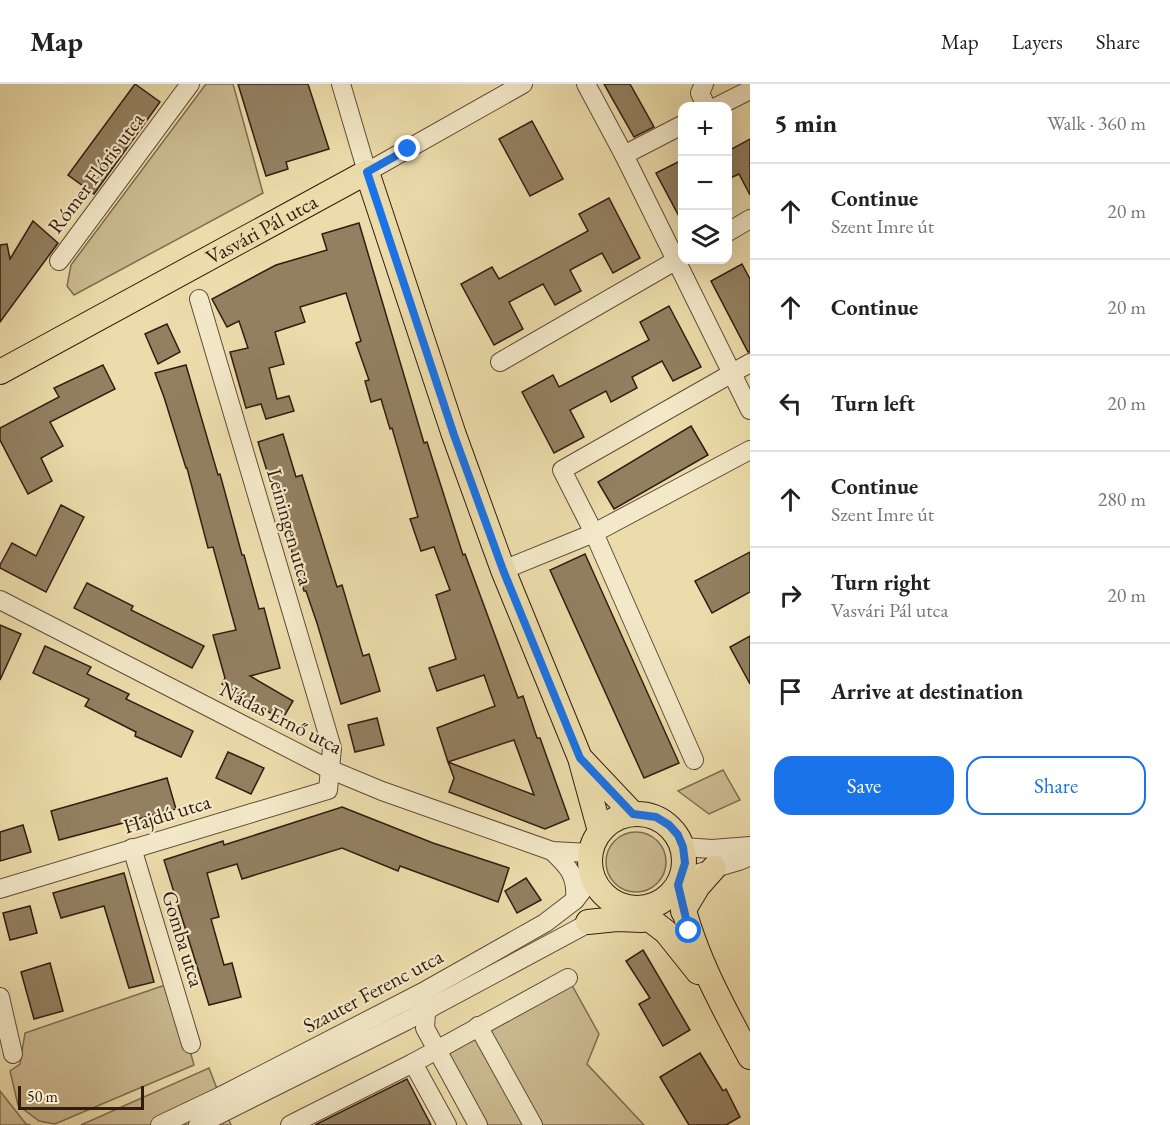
<!DOCTYPE html>
<html lang="en">
<head>
<meta charset="utf-8">
<style>
	body { margin:0; font-family:"EB Garamond",serif; background:#f2f2f2; color:#222 }
	.controls { position:absolute; right:18px; top:18px; display:grid; overflow:hidden; border-radius:12px; box-shadow:0 6px 24px #0002 }
	.controls button { width:54px; height:54px; display:grid; place-items:center; padding:0; border:0; border-bottom:2px solid #e0e0e0; background:#fff; color:#222; font:30px sans-serif }
	.scale { position:absolute; left:18px; bottom:15px; width:126px; box-sizing:border-box; padding-left:6px; border:3px solid #321c10; border-top:0; font-size:16px; line-height:21px; white-space:nowrap; color:#321c10; -webkit-text-stroke:4px #f3e8c8; paint-order:stroke }
	.stop { position:absolute; width:18px; height:18px; margin:-14px; border:4px solid #1a73e8; border-radius:50%; background:#fff }
	.stop.end { background:#1a73e8; border-color:#fff; box-shadow:0 2px 6px #0008 }
	.list { margin:0; padding:0; list-style:none }
	h2 { display:flex; justify-content:space-between; align-items:center; height:78px; margin:0; padding:0 24px; font-size:26px }
	h2 small { font-size:20px; font-weight:400; color:#767676 }
	.list li { display:grid; grid-template-columns:39px 1fr auto; gap:18px; align-items:center; box-sizing:border-box; height:96px; padding:0 24px; border-top:2px solid #e0e0e0 }
	.list b { display:block; font-size:22px; white-space:nowrap }
	.list p { margin:0; font-size:20px; white-space:nowrap; color:#767676 }
	.list em { font-size:20px; font-style:normal; color:#767676 }
	.actions { display:flex; gap:12px; padding:18px 24px }
	.actions a { flex:1; padding:14px 0; border:2px solid #1a73e8; border-radius:18px; text-align:center; font-size:21px; color:#1a73e8 }
	.actions .main { background:#1a73e8; color:#fff }
	.icon { flex:none; width:33px; height:33px; fill:none; stroke:currentColor; stroke-width:2; stroke-linecap:round; stroke-linejoin:round }
	.map { position:relative; flex:none; width:750px; height:1041px; overflow:hidden }
	header { display:flex; align-items:center; gap:36px; box-sizing:border-box; height:84px; padding:0 30px; background:#fff; border-bottom:2px solid #e0e0e0 }
	header strong { font-size:28px }
	nav { display:flex; gap:33px; margin-inline-start:auto; font-size:21px }
	main { display:flex }
	aside { flex:1; background:#fff }
	.map>svg:first-child { display:block }
</style>
</head>
<body>
<header>
<strong>Map</strong>
<nav><a>Map</a><a>Layers</a><a>Share</a></nav>
</header>
<main>
<div class="map">
<svg width="750" height="1041" viewBox="0 0 750 1041">
	<rect width="100%" height="100%" fill="#ecdcab"/>
	<filter id="stains"><feTurbulence type="fractalNoise" baseFrequency=".00333" numOctaves="4"/><feColorMatrix values="0 0 0 0 .2 0 0 0 0 .09 0 0 0 0 .02 0 0 0 .5 -.17"/></filter>
	<radialGradient id="worn" r=".72"><stop offset=".6" stop-color="#630" stop-opacity="0"/><stop offset="1" stop-color="#630" stop-opacity=".3"/></radialGradient>
	<g fill="#ccbb91" stroke="#7f6c50" stroke-width="1.5">
		<polygon points="206,0 233,0 263,109 74,211 67,202 71,181"/>
		<polygon points="723,686 740,716 709,730 678,707"/>
		<circle cx="636" cy="778" r="30"/>
		<polygon points="568,894 599,950 587,980 644,1041 478,1041 435,966"/>
		<polygon points="171,899 194,981 55,1040 39,1037 18,1021 10,987 20,980 25,949"/>
		<polygon points="209,984 231,1041 81,1041"/>
		<polygon points="0,1007 26,1040 31,1041 0,1041"/>
	</g>
	<g fill="#938061" stroke="#321c10" stroke-width="1.5">
		<polygon points="135,0 160,18 94,110 68,91"/>
		<polygon points="238,0 308,0 329,65 286,78 288,85 266,92"/>
		<polygon points="604,0 630,0 654,43 634,53"/>
		<polygon points="532,37 563,95 530,112 499,55"/>
		<polygon points="750,55 750,111 739,90 728,95 728,67"/>
		<polygon points="682,76 682,138 656,89"/>
		<polygon points="609,114 640,174 613,189 602,169 570,186 581,207 555,221 543,200 509,218 523,245 494,261 461,200 492,183 499,195 588,147 579,130"/>
		<polygon points="33,137 58,159 0,238 0,161 7,160 10,175"/>
		<polygon points="359,139 424,359 427,358 463,471 465,470 518,614 523,612 537,654 540,654 569,735 545,745 449,708 454,694 448,678 534,711 514,656 448,678 437,644 495,622 484,591 437,607 429,584 456,575 436,511 450,506 434,463 421,467 410,435 418,433 392,344 390,345 381,315 371,318 365,297 369,296 356,259 361,257 346,209 300,223 305,238 275,248 284,280 269,284 277,315 289,312 294,327 266,335 261,320 246,324 230,268 248,264 239,237 227,243 212,215 276,181 327,166 322,150"/>
		<polygon points="742,180 750,195 750,268 748,268 711,197"/>
		<polygon points="669,222 701,283 673,297 662,277 632,293 637,304 611,318 606,307 570,326 584,353 554,369 522,308 553,291 559,303 649,256 640,238"/>
		<polygon points="167,240 180,268 158,280 145,250"/>
		<polygon points="103,281 115,305 50,338 63,362 41,374 52,397 28,410 0,356 0,344 59,313 54,304"/>
		<polygon points="186,281 218,391 220,390 242,471 244,471 259,525 264,524 280,584 250,592 293,617 282,636 222,600 225,594 213,551 236,546 213,463 208,464 187,384 186,384 164,313 155,289"/>
		<polygon points="691,342 708,371 614,425 598,398"/>
		<polygon points="283,350 296,393 302,391 337,503 342,501 363,572 369,570 380,607 341,620 317,539 306,507 304,507 258,358"/>
		<polygon points="61,421 84,433 46,508 0,484 0,481 12,459 36,472"/>
		<polygon points="750,468 750,508 712,529 695,497"/>
		<polygon points="585,470 679,679 644,694 550,486"/>
		<polygon points="87,499 133,522 131,526 204,562 192,584 74,524"/>
		<polygon points="0,541 21,550 0,596"/>
		<polygon points="750,552 750,600 730,563"/>
		<polygon points="45,562 91,583 87,590 129,610 126,615 193,647 181,673 135,652 136,648 85,622 89,615 33,589"/>
		<polygon points="377,634 384,661 355,668 348,641"/>
		<polygon points="228,668 264,684 251,710 216,694"/>
		<polygon points="167,694 176,725 59,756 51,727"/>
		<polygon points="342,723 433,759 509,784 498,818 400,782 398,787 342,764 242,795 237,780 207,789 219,833 211,835 224,881 232,879 241,913 209,921 164,776 223,757 224,761"/>
		<polygon points="23,741 31,768 0,777 0,748"/>
		<polygon points="124,789 154,898 129,904 104,822 61,834 53,809"/>
		<polygon points="526,794 541,816 517,829 505,807"/>
		<polygon points="30,822 37,849 10,856 3,829"/>
		<polygon points="643,866 690,946 663,962 639,920 650,914 626,877"/>
		<polygon points="50,879 63,927 34,935 21,888"/>
		<polygon points="700,969 723,1007 726,1005 740,1033 726,1041 689,1041 660,993"/>
		<polygon points="407,995 431,1041 315,1041"/>
	</g>
	<g fill="none" stroke-linecap="round" stroke-linejoin="round">
		<defs>
			<g id="minor">
				<polyline points="341,0 367,88 523,0"/>
				<polyline points="586,0 624,71 682,41"/>
				<polyline points="704,0 700,9 706,22"/>
				<polyline points="718,22 750,6"/>
				<polyline points="624,71 750,326"/>
				<polyline points="728,148 750,135"/>
				<polyline points="59,177 190,0"/>
				<polyline points="500,278 682,173"/>
				<polyline points="750,279 562,386 594,449 750,366"/>
				<polyline points="503,486 594,449 694,676"/>
				<polyline points="0,516 329,685 382,707 552,767 590,769"/>
				<polyline points="683,763 712,765 750,762"/>
				<polyline points="132,764 191,960"/>
				<path d="M 552,767 C 569,783 577,792 575,816"/>
				<polyline points="682,794 739,777 750,772"/>
				<polyline points="0,805 328,706 332,664 199,215"/>
				<polyline points="0,913 13,970"/>
				<polyline points="431,923 426,929 425,944 478,1041"/>
				<polyline points="478,942 533,1041"/>
				<polyline points="413,979 447,1041"/>
				<polyline points="160,1041 219,1013 423,908 545,839 575,816 593,793"/>
				<polyline points="198,1041 406,937 598,834"/>
				<polyline points="290,1041 413,979 568,894"/>
			</g>
			<g id="major">
				<path id="s1" d="M 0,288 L 367,88 L 454,351 L 503,486 L 580,674 L 600,747"/>
				<polyline points="583,677 633,730"/>
				<circle cx="637" cy="777" r="47"/>
				<path d="M 678,801 C 690,863 720,918 750,973"/>
				<polyline points="635,824 666,848 698,888"/>
				<polyline points="683,827 698,802 714,784"/>
				<polyline points="588,838 617,835 642,836"/>
			</g>
		</defs>
		<use href="#minor" stroke="#604c37" stroke-width="20"/>
		<use href="#major" stroke="#321c10" stroke-width="26"/>
		<use href="#minor" stroke="#f3e8c8" stroke-width="18"/>
		<use href="#major" stroke="#ecdcab" stroke-width="24"/>
	</g>
	<g fill="none" stroke-linecap="round" stroke-linejoin="round">
		<polyline stroke="#1a73e8" stroke-width="8" points="408,65 367,88 454,351 503,486 580,674 633,730 656,733 669,741 678,751 683,763 685,779 678,801 689,847"/>
	</g>
	<g text-anchor="middle" stroke-width="4.5" stroke-linejoin="round" paint-order="stroke">
		<g font-size="21" fill="#321c10" stroke="#f3e8c8">
			<text transform="translate(96 89) rotate(-53)" y="7">Rómer Flóris utca</text>
			<text dy="7" stroke="none"><textPath href="#s1" startOffset="298">Vasvári Pál utca</textPath></text>
			<text transform="translate(290 443) rotate(74)" y="7">Leiningen utca</text>
			<text transform="translate(281 634) rotate(27)" y="7">Nádas Ernő utca</text>
			<text transform="translate(167 730) rotate(-17)" y="7">Hajdú utca</text>
			<text transform="translate(183 855) rotate(73)" y="7">Gomba utca</text>
			<text transform="translate(373 907) rotate(-28)" y="7">Szauter Ferenc utca</text>
		</g>
	</g>
	<rect width="100%" height="100%" filter="url(#stains)"/>
	<rect width="100%" height="100%" fill="url(#worn)"/>
</svg>
<div class="controls">
<button>+</button>
<button>−</button>
<button><svg class="icon" aria-label="layers" viewBox="0 0 24 24"><path d="M12 4l9 5-9 5-9-5zM3 14l9 5 9-5"/></svg></button>
</div>
<div class="scale">50 m</div>
<div class="stop" style="left:689px;top:847px"></div>
<div class="stop end" style="left:408px;top:65px"></div>
</div>
<aside>
<h2>5 min<small>Walk · 360 m</small></h2>
<ul class="list">
<li><svg class="icon" aria-label="ahead" viewBox="0 0 24 24"><path d="M12 20V5M6 11l6-6 6 6"/></svg><div><b>Continue</b><p>Szent Imre út</p></div><em>20 m</em></li>
<li><svg class="icon" aria-label="ahead" viewBox="0 0 24 24"><path d="M12 20V5M6 11l6-6 6 6"/></svg><div><b>Continue</b></div><em>20 m</em></li>
<li><svg class="icon" aria-label="left" viewBox="0 0 24 24"><path d="M17 20v-9H6M10 6l-5 5 5 5"/></svg><div><b>Turn left</b></div><em>20 m</em></li>
<li><svg class="icon" aria-label="ahead" viewBox="0 0 24 24"><path d="M12 20V5M6 11l6-6 6 6"/></svg><div><b>Continue</b><p>Szent Imre út</p></div><em>280 m</em></li>
<li><svg class="icon" aria-label="right" viewBox="0 0 24 24"><path d="M7 20v-9h11M14 6l5 5-5 5"/></svg><div><b>Turn right</b><p>Vasvári Pál utca</p></div><em>20 m</em></li>
<li><svg class="icon" aria-label="arrive" viewBox="0 0 24 24"><path d="M6 21V4h12l-3 4 3 4H6"/></svg><div><b>Arrive at destination</b></div></li>
</ul>
<div class="actions"><a class="main">Save</a><a>Share</a></div>
</aside>
</main>
</body>
</html>
